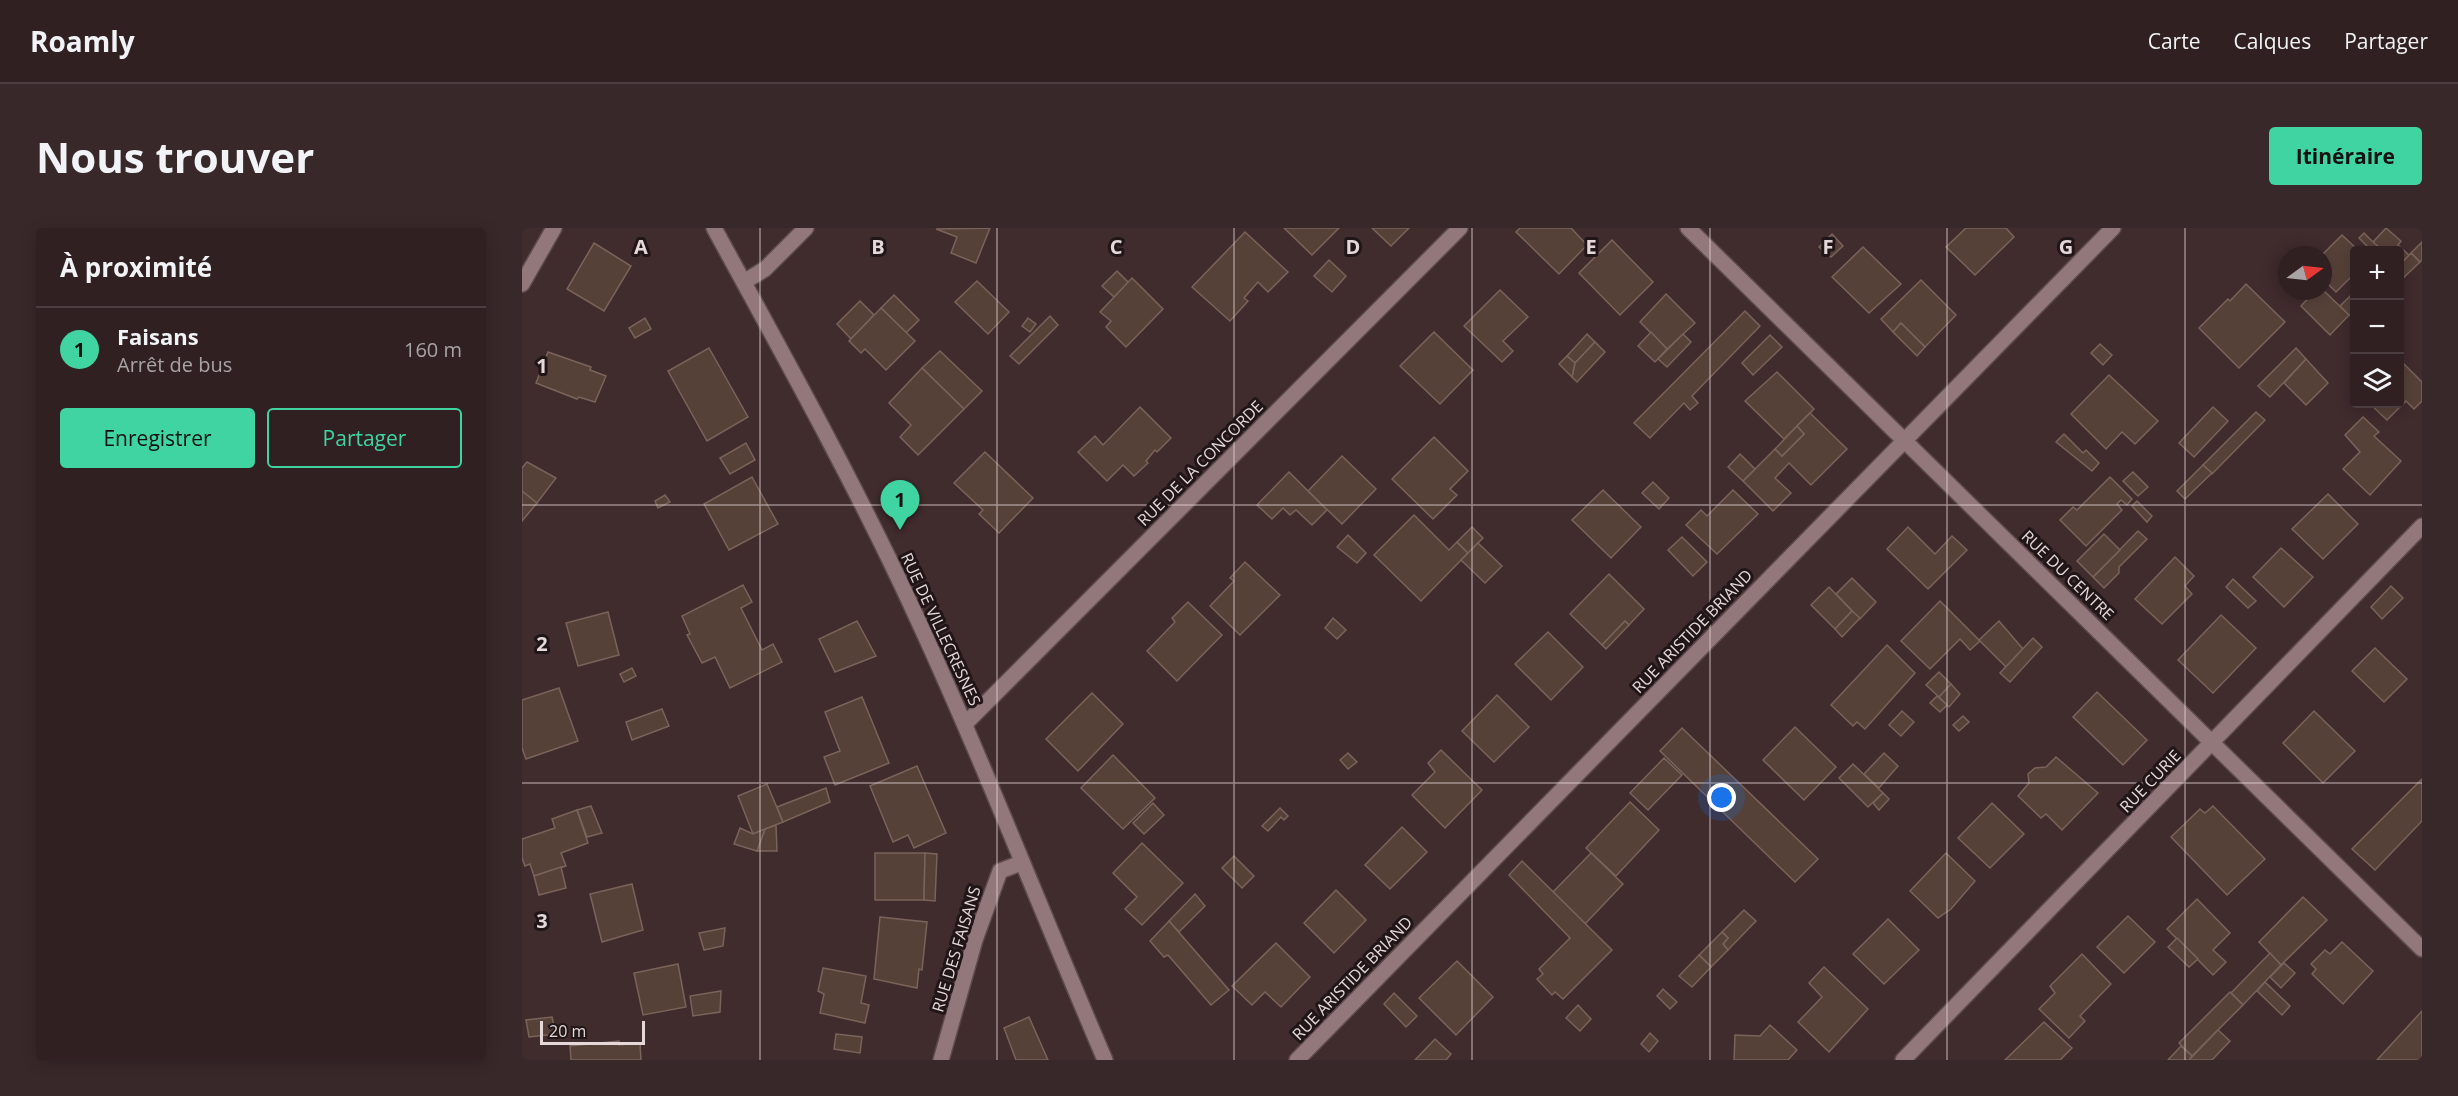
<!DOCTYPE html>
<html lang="fr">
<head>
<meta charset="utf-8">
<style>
	body { margin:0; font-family:"Open Sans",sans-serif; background:#38282a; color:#f1f3f6 }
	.controls { position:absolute; right:18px; top:18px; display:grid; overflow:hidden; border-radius:6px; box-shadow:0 3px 15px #0003 }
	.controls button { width:54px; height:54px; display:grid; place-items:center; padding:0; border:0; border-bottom:2px solid #4b3e40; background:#302022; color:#f1f3f6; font:30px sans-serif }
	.compass { position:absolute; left:1756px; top:18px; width:54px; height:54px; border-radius:50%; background:#302022; box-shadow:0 3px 15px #0003; rotate:75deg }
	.scale { position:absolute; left:18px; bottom:15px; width:105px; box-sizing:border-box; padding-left:6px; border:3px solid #e6d7d8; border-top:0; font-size:16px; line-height:21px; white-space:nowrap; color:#e6d7d8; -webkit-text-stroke:4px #201617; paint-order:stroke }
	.you { position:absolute; left:1200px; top:570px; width:21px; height:21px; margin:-15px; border:4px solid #fff; border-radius:50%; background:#1a73e8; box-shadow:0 0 0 9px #1a73e833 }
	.badge { display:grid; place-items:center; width:39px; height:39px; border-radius:50%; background:#3fd4a2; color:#111; font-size:20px; font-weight:700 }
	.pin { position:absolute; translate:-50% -50px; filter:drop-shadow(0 2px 3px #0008) }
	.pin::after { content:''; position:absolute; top:32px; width:21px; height:18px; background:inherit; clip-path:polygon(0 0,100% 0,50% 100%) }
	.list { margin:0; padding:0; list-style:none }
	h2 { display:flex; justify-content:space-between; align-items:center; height:78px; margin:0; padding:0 24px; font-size:26px }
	h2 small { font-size:20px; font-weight:400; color:#a8a3a5 }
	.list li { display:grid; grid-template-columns:39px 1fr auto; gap:18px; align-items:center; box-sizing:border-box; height:84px; padding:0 24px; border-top:2px solid #4b3e40 }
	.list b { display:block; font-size:22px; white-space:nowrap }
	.list p { margin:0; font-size:20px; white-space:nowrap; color:#a8a3a5 }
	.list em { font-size:20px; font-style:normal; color:#a8a3a5 }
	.actions { display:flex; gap:12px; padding:18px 24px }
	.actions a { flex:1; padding:14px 0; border:2px solid #3fd4a2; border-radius:6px; text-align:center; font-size:21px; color:#3fd4a2 }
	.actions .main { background:#3fd4a2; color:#111 }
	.icon { flex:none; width:33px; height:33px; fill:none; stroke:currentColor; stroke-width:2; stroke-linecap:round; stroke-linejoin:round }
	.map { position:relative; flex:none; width:1900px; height:832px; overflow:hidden; border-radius:6px }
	header { display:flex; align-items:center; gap:36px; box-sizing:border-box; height:84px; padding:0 30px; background:#302022; border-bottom:2px solid #4b3e40 }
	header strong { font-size:28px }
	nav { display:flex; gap:33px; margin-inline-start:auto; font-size:21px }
	.intro { display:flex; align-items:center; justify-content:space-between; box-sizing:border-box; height:144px; padding:0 36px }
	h1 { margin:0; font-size:42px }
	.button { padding:15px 27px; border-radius:6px; background:#3fd4a2; color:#111; font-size:21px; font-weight:700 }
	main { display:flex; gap:36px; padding:0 36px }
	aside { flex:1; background:#302022; border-radius:6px; box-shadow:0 3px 15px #0003 }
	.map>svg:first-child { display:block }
</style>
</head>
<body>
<header>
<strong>Roamly</strong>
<nav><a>Carte</a><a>Calques</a><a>Partager</a></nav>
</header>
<div class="intro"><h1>Nous trouver</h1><a class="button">Itinéraire</a></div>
<main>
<aside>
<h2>À proximité<small></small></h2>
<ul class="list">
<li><span class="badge">1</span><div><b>Faisans</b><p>Arrêt de bus</p></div><em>160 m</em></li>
</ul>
<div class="actions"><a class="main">Enregistrer</a><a>Partager</a></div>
</aside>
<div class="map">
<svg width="1900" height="832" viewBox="0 0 1900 832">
	<rect width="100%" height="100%" fill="#402b2d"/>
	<g fill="#564139" stroke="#7a635a" stroke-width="1.5">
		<polygon points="468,0 454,35 429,25 435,9 414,1"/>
		<polygon points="762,0 817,0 790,27"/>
		<polygon points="850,0 887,0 869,18"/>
		<polygon points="998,0 1049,0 1065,17 1037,46 994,4"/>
		<polygon points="1444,0 1484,0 1492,9 1453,47 1424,19"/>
		<polygon points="1864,0 1879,13 1876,17 1887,27 1878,37 1878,22 1860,22 1851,14"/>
		<polygon points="723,4 766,44 746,64 736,54 722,70 726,73 708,93 670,59"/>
		<polygon points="1842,5 1851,14 1860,22 1849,22 1837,10"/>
		<polygon points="1310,6 1321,18 1309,29 1297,19"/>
		<polygon points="1820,7 1836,22 1832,22 1832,46 1814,64 1801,51 1804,44 1800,27"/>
		<polygon points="1090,12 1131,54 1098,87 1057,45"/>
		<polygon points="1900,14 1900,32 1898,34 1889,25"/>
		<polygon points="72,15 109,38 82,83 45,61"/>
		<polygon points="1341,19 1379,56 1347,85 1310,49"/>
		<polygon points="1889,25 1898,34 1879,52 1878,37"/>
		<polygon points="807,32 824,48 810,64 792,48"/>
		<polygon points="595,43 607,55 592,69 580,58"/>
		<polygon points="610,50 641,81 604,119 584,99 589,93 578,84"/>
		<polygon points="1399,52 1434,87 1403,119 1379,95 1371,104 1359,91"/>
		<polygon points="455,53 487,84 466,106 433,74"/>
		<polygon points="1724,56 1763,94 1717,140 1677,100 1706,71 1708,73"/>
		<polygon points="978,62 1006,89 981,113 991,123 980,134 942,98"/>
		<polygon points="1801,62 1827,87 1808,107 1779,78 1793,63"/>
		<polygon points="1144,66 1173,95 1145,121 1118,94"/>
		<polygon points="372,67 397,92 384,105 359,80"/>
		<polygon points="1828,68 1832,73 1832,83 1827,87 1818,78"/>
		<polygon points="338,73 352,87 329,111 315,96"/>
		<polygon points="359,80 393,113 364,142 343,121 339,125 327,113"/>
		<polygon points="1223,83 1238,98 1170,168 1176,175 1168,182 1162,175 1128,210 1112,195"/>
		<polygon points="528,88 536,97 497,136 488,128"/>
		<polygon points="123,90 129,101 113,110 107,100"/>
		<polygon points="506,90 514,96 508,104 500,98"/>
		<polygon points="1379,95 1403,119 1395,128 1371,104"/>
		<polygon points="912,104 951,142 918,176 878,138"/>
		<polygon points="1129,104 1145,121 1133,134 1116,118"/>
		<polygon points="1065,106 1073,114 1053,135 1045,128"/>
		<polygon points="1161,106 1169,114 1145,139 1136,131"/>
		<polygon points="1248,107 1260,119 1231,147 1220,135"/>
		<polygon points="1073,114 1083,124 1055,154 1050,149 1053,135"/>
		<polygon points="1578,116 1590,127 1581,137 1569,125"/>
		<polygon points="187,120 226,189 185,213 146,143"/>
		<polygon points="1774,120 1784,131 1748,169 1736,158"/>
		<polygon points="418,123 460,163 442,181 400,140"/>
		<polygon points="26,124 69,139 68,142 84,148 73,174 57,169 55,171 14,155"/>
		<polygon points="1045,128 1053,135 1050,149 1037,136"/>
		<polygon points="1784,131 1806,155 1784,177 1762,155"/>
		<polygon points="1878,132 1900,154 1900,173 1892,181 1884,173 1865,192 1848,176 1878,176"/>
		<polygon points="400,140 442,181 396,227 378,209 389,197 367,175"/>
		<polygon points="1255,144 1292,181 1262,211 1223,173"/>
		<polygon points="1587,147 1636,193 1613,216 1600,204 1584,221 1549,186"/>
		<polygon points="618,179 649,210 635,224 633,222 624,233 626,235 612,248 601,237 585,253 556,224 573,208 581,217"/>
		<polygon points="1691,179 1706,193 1672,229 1657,215"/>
		<polygon points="1734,184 1743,192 1690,246 1681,237"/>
		<polygon points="1288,185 1325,221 1289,257 1267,235 1253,250 1269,265 1251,283 1221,253 1253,221 1260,228 1282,206 1275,198"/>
		<polygon points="1841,189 1857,204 1852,208 1879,233 1848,267 1821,241 1838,224 1823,207"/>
		<polygon points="1275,198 1282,206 1260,228 1253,221"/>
		<polygon points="1542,206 1561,225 1564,222 1577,235 1570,243 1534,214"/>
		<polygon points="912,209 946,243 928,261 935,267 911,291 870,251"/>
		<polygon points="224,215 233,232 208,246 198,230"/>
		<polygon points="463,224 511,270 477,305 457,286 461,282 432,255"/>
		<polygon points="1218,226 1233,241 1221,253 1206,239"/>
		<polygon points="820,228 854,261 820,296 786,263"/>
		<polygon points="5,234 34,250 15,275 0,263 0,240"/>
		<polygon points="1681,237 1690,245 1663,271 1655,263"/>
		<polygon points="767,244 805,282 790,297 774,282 768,287 761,280 750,291 735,277"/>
		<polygon points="1611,244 1626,259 1616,268 1601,253"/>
		<polygon points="230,249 256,296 207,322 182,276"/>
		<polygon points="1588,249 1610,271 1605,277 1599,272 1595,276 1600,282 1564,318 1538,292 1551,279 1555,282"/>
		<polygon points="1131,254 1147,270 1137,281 1120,265"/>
		<polygon points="1081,262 1119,299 1089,330 1050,292"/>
		<polygon points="1211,262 1236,286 1195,326 1164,297 1179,282 1185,288"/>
		<polygon points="0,263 15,275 0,293"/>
		<polygon points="1806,266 1836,296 1801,331 1770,301"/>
		<polygon points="143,267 148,274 136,280 133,273"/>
		<polygon points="1615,273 1630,288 1625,294 1610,278"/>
		<polygon points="892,287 927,322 935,314 946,325 899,373 852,327"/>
		<polygon points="950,299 961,310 946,325 935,314"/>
		<polygon points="1386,299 1413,326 1430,308 1445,322 1406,361 1365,321"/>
		<polygon points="1616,303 1625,311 1597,339 1597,345 1582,360 1571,349"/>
		<polygon points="1582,306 1598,322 1571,349 1555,333"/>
		<polygon points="826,307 844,325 835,335 815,319"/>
		<polygon points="1160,309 1185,334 1171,348 1146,322"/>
		<polygon points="956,315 980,338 963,355 939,332"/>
		<polygon points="1759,320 1791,349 1762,379 1731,349"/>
		<polygon points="1653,329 1672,348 1663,358 1670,366 1640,396 1613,371"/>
		<polygon points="723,334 758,367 718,407 688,378 712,353 708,350"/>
		<polygon points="1087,346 1122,381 1107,397 1103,393 1080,417 1048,386"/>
		<polygon points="1330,350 1354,374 1338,391 1314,366"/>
		<polygon points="1711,351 1734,373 1726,380 1704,359"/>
		<polygon points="221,357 230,374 219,380 240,422 251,416 260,434 208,460 193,429 180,435 165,407 168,406 160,388"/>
		<polygon points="1869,358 1881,370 1860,391 1849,379"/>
		<polygon points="1307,359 1330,383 1313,401 1289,377"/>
		<polygon points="1418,373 1458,413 1448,422 1438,411 1408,441 1379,413"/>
		<polygon points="666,374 700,407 655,453 625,423 653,394 650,390"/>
		<polygon points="1330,383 1338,390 1320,409 1313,401"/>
		<polygon points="86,384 97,427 56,438 44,395"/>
		<polygon points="1699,387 1734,420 1691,465 1656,432"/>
		<polygon points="811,390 824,402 815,411 803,400"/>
		<polygon points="335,393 354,428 313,444 297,411"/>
		<polygon points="1103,393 1107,397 1084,421 1080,417"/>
		<polygon points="1477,393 1501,421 1484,439 1457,412"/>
		<polygon points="1026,404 1061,439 1029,472 993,436"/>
		<polygon points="1511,410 1520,419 1488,454 1478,445"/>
		<polygon points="1365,417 1393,445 1343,501 1335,494 1331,498 1309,477"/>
		<polygon points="1853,420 1885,451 1862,474 1830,443"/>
		<polygon points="110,440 114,448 102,454 98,446"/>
		<polygon points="1417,444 1429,456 1417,469 1404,457"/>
		<polygon points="1429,456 1438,466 1427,479 1417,469"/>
		<polygon points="37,460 56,513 4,531 0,520 0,472"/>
		<polygon points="1575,464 1625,512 1601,537 1551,489"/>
		<polygon points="570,465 601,496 556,543 524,511"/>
		<polygon points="975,467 1007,499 972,534 940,503"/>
		<polygon points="1415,468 1425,477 1418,484 1408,475"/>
		<polygon points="340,469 367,535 313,557 302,529 318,523 303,484"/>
		<polygon points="140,481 147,498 110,512 104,494"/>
		<polygon points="1380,483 1392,494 1379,508 1367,497"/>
		<polygon points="1792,483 1833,523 1801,555 1761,515"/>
		<polygon points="1441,488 1447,494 1437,503 1431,497"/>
		<polygon points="1273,499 1314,539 1282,572 1241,532"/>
		<polygon points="1160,500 1296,631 1273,654 1138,523"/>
		<polygon points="919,522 960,562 923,600 890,567 913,544 906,535"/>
		<polygon points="826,525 835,534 826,541 818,532"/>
		<polygon points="1362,525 1376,538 1357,560 1342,546"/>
		<polygon points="591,527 633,570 601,601 559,560"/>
		<polygon points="1534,529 1576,565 1540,602 1524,586 1519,590 1496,568 1507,555 1506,546 1513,540 1524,539"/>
		<polygon points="1142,530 1160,547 1126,582 1108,565"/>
		<polygon points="1331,536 1361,565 1346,579 1317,550"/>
		<polygon points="395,538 424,605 392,620 386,607 371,614 348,558"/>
		<polygon points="1900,551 1900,593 1853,642 1830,621"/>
		<polygon points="245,556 261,594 231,606 216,568"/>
		<polygon points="304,560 308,574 261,594 255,579"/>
		<polygon points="1361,565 1367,571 1357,582 1351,575"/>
		<polygon points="1108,574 1137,602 1094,648 1064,620"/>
		<polygon points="631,575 642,587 622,606 611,595"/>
		<polygon points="1470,575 1502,606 1468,640 1436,610"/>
		<polygon points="69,578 80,605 65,609 55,582"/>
		<polygon points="1691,578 1743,631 1705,667 1649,609 1678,581 1683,585"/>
		<polygon points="758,580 766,588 762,592 759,589 746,603 740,598"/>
		<polygon points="55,582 66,615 39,625 44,638 12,648 8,636 3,638 0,630 0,611 33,600 30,591"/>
		<polygon points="254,597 255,623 235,623 243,601"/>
		<polygon points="880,599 905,624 868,661 843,637"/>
		<polygon points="218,600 231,606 243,601 235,623 212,616"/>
		<polygon points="620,615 661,655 620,697 603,681 615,669 591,645"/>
		<polygon points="353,625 403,625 402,672 353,672"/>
		<polygon points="403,625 415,626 413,673 402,672"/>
		<polygon points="1069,625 1101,656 1063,696 1031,664"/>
		<polygon points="1424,625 1453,653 1429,681 1416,690 1388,663"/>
		<polygon points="712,628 732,648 720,660 700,640"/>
		<polygon points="1000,633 1090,722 1041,771 1033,764 1030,767 1015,751 1021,746 1017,741 1048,710 987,647"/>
		<polygon points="39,639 44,660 17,667 12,648"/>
		<polygon points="110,656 121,702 80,714 68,666"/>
		<polygon points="814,662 844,692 812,725 782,695"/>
		<polygon points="673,666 683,678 657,704 647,693"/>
		<polygon points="1781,669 1805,692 1759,737 1737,714"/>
		<polygon points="1675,671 1708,705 1691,722 1704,734 1691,747 1645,701"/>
		<polygon points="1222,682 1234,693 1206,722 1201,716 1206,710 1200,704"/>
		<polygon points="1606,688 1633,714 1602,745 1575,719"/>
		<polygon points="358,689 405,694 400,742 397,741 395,760 352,751"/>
		<polygon points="1366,691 1397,722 1362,756 1331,726"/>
		<polygon points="647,693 707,762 689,777 646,727 642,729 628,713"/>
		<polygon points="203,700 201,718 182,722 177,705"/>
		<polygon points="1200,704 1206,710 1201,716 1206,722 1189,739 1177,727"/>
		<polygon points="1655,710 1676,731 1667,739 1646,719"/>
		<polygon points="1820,714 1851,743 1821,776 1790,746 1794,741 1789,736 1803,722 1808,726"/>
		<polygon points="754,715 788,749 759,779 743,764 730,777 710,758"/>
		<polygon points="1748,725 1759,737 1721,777 1709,765"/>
		<polygon points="1560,726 1589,756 1558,788 1563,793 1547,810 1517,781 1533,765 1528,758"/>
		<polygon points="1177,727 1189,739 1170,759 1157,748"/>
		<polygon points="935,733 971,769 934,807 897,770"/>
		<polygon points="1762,735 1773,745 1759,760 1748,749"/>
		<polygon points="156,736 164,779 121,787 112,745"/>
		<polygon points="1302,739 1346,781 1307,824 1276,794 1300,769 1287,755"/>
		<polygon points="301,740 344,748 339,775 347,777 343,795 298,785 302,766 296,763"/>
		<polygon points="1743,754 1768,778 1760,787 1735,763"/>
		<polygon points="1141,761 1155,774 1148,781 1135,768"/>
		<polygon points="199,763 198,784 171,788 168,768"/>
		<polygon points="1708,764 1721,777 1670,828 1657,815"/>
		<polygon points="872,765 895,788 884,799 862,776"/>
		<polygon points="1056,777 1069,791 1058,803 1044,790"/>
		<polygon points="1900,783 1900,832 1855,832"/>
		<polygon points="30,789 34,806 7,809 4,792"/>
		<polygon points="507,789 526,832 494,832 482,800"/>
		<polygon points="1522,794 1550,820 1538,832 1483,832"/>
		<polygon points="1248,797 1275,822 1266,832 1212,832 1213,807 1238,808"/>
		<polygon points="1696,802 1708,813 1690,832 1667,832"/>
		<polygon points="1128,805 1136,813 1127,824 1119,816"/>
		<polygon points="314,806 340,809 338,825 312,821"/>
		<polygon points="913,811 929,826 924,832 893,832"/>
		<polygon points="97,813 97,817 118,815 119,832 49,832 48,818"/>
		<polygon points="1659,818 1670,828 1667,832 1646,832"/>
	</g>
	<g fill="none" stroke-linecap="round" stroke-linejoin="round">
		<defs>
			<g id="street">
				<polyline points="1166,0 1900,721"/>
				<polyline points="222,54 243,41 284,0"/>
				<polyline points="0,56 32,0"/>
				<polyline points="443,496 938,0"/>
				<polyline points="419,832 453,712 478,643 499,635"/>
				<polyline points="775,832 1591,0"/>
				<polyline points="1381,832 1900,298"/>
			</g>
			<path id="secondary" d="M 192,0 C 262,128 334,257 395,390 C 462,535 520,685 583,832"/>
		</defs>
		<use href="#street" stroke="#5c4a4c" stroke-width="18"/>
		<use href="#secondary" stroke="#5c4a4c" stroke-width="18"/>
		<use href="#street" stroke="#92787a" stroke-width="15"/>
		<use href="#secondary" stroke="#92787a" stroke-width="15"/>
	</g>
	<path fill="none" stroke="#e6d7d8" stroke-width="1.5" stroke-opacity="0.55" d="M 238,0 L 238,832M 475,0 L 475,832M 712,0 L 712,832M 950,0 L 950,832M 1188,0 L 1188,832M 1425,0 L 1425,832M 1663,0 L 1663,832M 0,277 L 1900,277M 0,555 L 1900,555"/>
	<g text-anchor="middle" stroke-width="6" stroke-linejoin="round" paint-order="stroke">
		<g font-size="16" fill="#e6d7d8" stroke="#201617">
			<text transform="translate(678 235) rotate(-45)" y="6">RUE DE LA CONCORDE</text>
			<text transform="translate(1546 347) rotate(44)" y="6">RUE DU CENTRE</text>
			<text transform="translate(419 401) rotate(65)" y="6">RUE DE VILLECRESNES</text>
			<text transform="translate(1170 403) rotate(-46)" y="6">RUE ARISTIDE BRIAND</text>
			<text transform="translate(1628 553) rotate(-46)" y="6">RUE CURIE</text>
			<text transform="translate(434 721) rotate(-73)" y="6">RUE DES FAISANS</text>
			<text transform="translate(830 750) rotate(-46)" y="6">RUE ARISTIDE BRIAND</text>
		</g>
	</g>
	<g font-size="20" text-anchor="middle" font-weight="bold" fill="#e6d7d8" stroke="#201617" stroke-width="6" stroke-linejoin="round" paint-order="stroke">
		<text x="119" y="26">A</text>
		<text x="356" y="26">B</text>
		<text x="594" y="26">C</text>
		<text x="831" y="26">D</text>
		<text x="1069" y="26">E</text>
		<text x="1306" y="26">F</text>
		<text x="1544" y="26">G</text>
		<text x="20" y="145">1</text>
		<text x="20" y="423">2</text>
		<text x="20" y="700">3</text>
	</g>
</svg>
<div class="controls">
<button>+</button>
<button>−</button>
<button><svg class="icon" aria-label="layers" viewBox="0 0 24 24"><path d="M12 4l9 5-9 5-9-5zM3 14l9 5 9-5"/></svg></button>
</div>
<svg class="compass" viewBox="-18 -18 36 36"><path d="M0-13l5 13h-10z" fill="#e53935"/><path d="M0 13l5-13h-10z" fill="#a8a3a5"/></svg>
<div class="scale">20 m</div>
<div class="you"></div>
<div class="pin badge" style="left:378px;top:302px">1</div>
</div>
</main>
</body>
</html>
